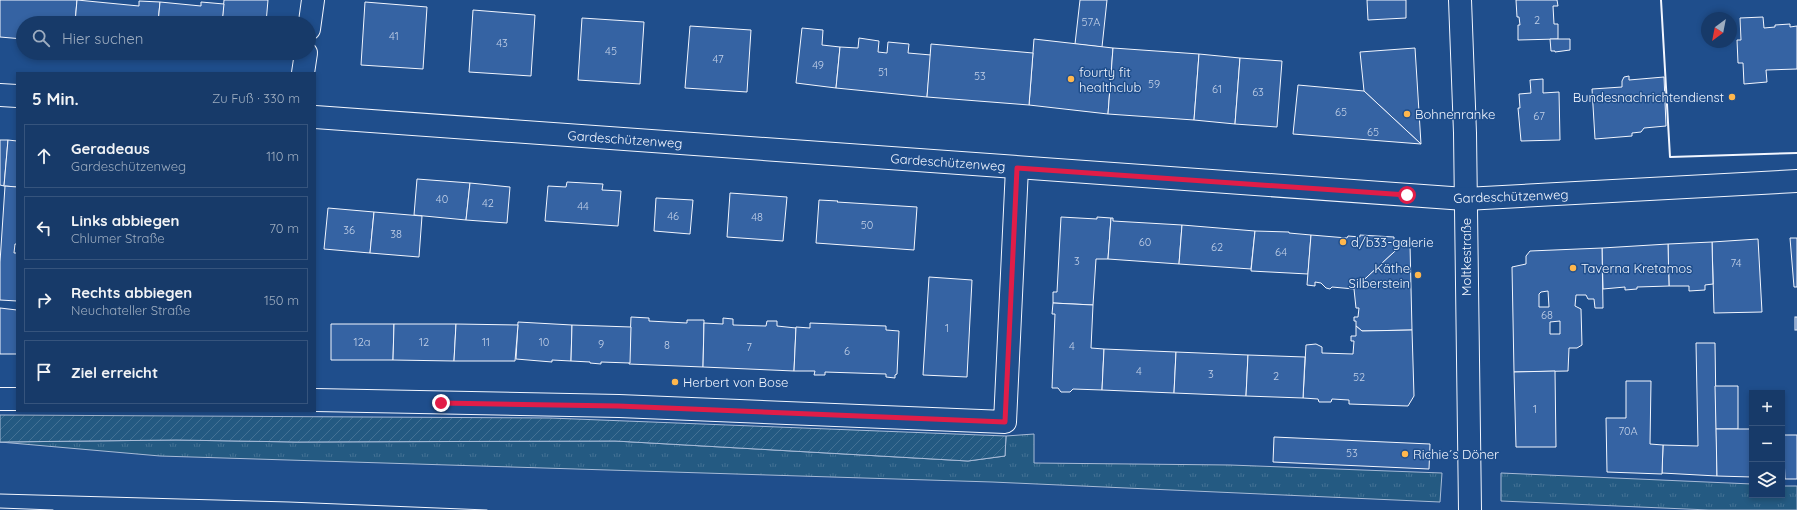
<!DOCTYPE html>
<html lang="de">
<head>
<meta charset="utf-8">
<style>
	body { margin:0; font-family:Quicksand,sans-serif; background:#20416f; color:#f1f3f6 }
	.controls { position:absolute; right:12px; bottom:12px; display:grid; overflow:hidden; border-radius:0px; box-shadow:0 2px 6px #0003 }
	.controls button { width:36px; height:36px; display:grid; place-items:center; padding:0; border:0; border-bottom:1px solid #36547d; background:#173a69; color:#f1f3f6; font:20px sans-serif }
	.compass { position:absolute; left:1701px; top:12px; width:36px; height:36px; border-radius:50%; background:#173a69; box-shadow:0 2px 6px #0003; rotate:212deg }
	.stop { position:absolute; width:12px; height:12px; margin:-9px; border:3px solid #e11d48; border-radius:50%; background:#fff }
	.stop.end { background:#e11d48; border-color:#fff; box-shadow:0 1px 4px #0008 }
	.list { margin:0; padding:0; list-style:none }
	h2 { display:flex; justify-content:space-between; align-items:center; height:52px; margin:0; padding:0 16px; font-size:17px }
	h2 small { font-size:13px; font-weight:400; color:#9eadc0 }
	.list li { display:grid; grid-template-columns:26px 1fr auto; gap:12px; align-items:center; box-sizing:border-box; height:64px; margin:0 8px 8px; padding:0 8px; border:1px solid #36547d; border-radius:0px }
	.list b { display:block; font-size:15px; white-space:nowrap }
	.list p { margin:0; font-size:13px; white-space:nowrap; color:#9eadc0 }
	.list em { font-size:13px; font-style:normal; color:#9eadc0 }
	.icon { flex:none; width:22px; height:22px; fill:none; stroke:currentColor; stroke-width:2; stroke-linecap:round; stroke-linejoin:round }
	.map { position:relative; flex:none; width:1797px; height:510px; overflow:hidden }
	.search { position:absolute; background:#173a69; box-shadow:0 2px 6px #0003; left:16px; top:16px; width:300px; height:44px; display:flex; align-items:center; gap:10px; box-sizing:border-box; padding:0 14px; border-radius:22px; color:#9eadc0; font-size:15px }
	.panel { position:absolute; background:#173a69; box-shadow:0 2px 6px #0003; left:16px; top:72px; width:300px; height:340px; border-radius:0px }
	.map>svg:first-child { display:block }
</style>
</head>
<body>
<div class="map">
<svg width="1797" height="510" viewBox="0 0 1797 510">
	<defs>
		<pattern id="grass-tufts" width="24" height="20" patternUnits="userSpaceOnUse"><rect width="24" height="20" fill="#245a82"/><path d="M3 7l-1-3M5 7V3M7 7l1-3M15 17l-1-3M17 17v-4M19 17l1-3" fill="none" stroke="#447295"/></pattern>
		<pattern id="garden-furrows" width="10" height="10" patternUnits="userSpaceOnUse"><rect width="10" height="10" fill="#245a82"/><path d="M-1 1l2-2M0 10L10 0M9 11l2-2" fill="none" stroke="#447295"/></pattern>
	</defs>
	<rect width="100%" height="100%" fill="#1f4e8c"/>
	<g fill="url(#grass-tufts)" stroke="#a8bbd7">
		<polygon points="1034,434 1034,463 1230,465 1442,473 1440,502 992,482 160,456 0,442 176,440 296,442 615,441 968,461 1005,456 1006,436"/>
		<polygon points="1501,473 1752,484 1752,495 1782,495 1782,486 1797,486 1797,510 1709,510 1501,501"/>
	</g>
	<polygon fill="url(#garden-furrows)" stroke="#a8bbd7" points="0,415 550,418 1006,436 1005,456 968,461 615,441 296,442 176,440 0,442"/>
	<g fill="#3563a3" stroke="#f2f6ff" fill-rule="evenodd">
		<polygon points="0,0 77,0 75,23 23,23 23,39 0,37"/>
		<polygon points="77,0 139,6 139,1 160,2 158,23 75,23"/>
		<polygon points="224,0 268,0 266,23 222,23"/>
		<polygon points="1080,0 1107,0 1102,47 1075,44"/>
		<polygon points="1367,0 1406,0 1406,18 1368,20"/>
		<polygon points="1516,0 1557,0 1558,6 1553,6 1554,24 1558,24 1558,39 1518,40 1518,25 1520,25 1519,17 1517,17"/>
		<polygon points="160,2 201,6 201,2 224,4 222,23 158,23"/>
		<polygon points="365,2 427,7 423,69 361,65"/>
		<polygon points="473,10 535,15 531,76 469,72"/>
		<polygon points="1763,17 1764,28 1775,27 1775,25 1790,24 1790,27 1797,26 1797,69 1766,70 1767,82 1744,84 1743,63 1738,63 1737,40 1741,40 1740,18"/>
		<polygon points="582,18 644,22 640,84 578,80"/>
		<polygon points="690,26 751,30 747,92 685,88"/>
		<polygon points="802,28 823,30 822,45 840,47 836,88 796,83"/>
		<polygon points="859,38 879,41 878,52 887,53 888,42 909,44 908,53 931,55 927,97 836,88 840,47 858,48"/>
		<polygon points="1034,39 1113,48 1108,114 1029,105"/>
		<polygon points="1550,39 1570,39 1570,50 1555,52 1555,51 1551,51"/>
		<polygon points="931,44 1033,53 1029,105 927,97"/>
		<polygon points="1113,48 1199,54 1194,120 1108,114"/>
		<polygon points="1415,48 1421,144 1364,91 1360,52"/>
		<polygon points="1199,54 1240,58 1235,124 1194,120"/>
		<polygon points="1240,58 1282,61 1277,127 1235,124"/>
		<polygon points="1629,76 1629,80 1664,77 1666,126 1644,128 1641,132 1632,133 1632,136 1595,139 1592,89 1622,87 1622,81 1624,77"/>
		<polygon points="1543,79 1543,93 1559,92 1560,140 1521,141 1518,108 1520,108 1519,94 1531,93 1530,80"/>
		<polygon points="1298,85 1364,91 1421,144 1293,134"/>
		<polygon points="0,140 8,140 4,186 0,185"/>
		<polygon points="8,140 17,141 17,187 4,186"/>
		<polygon points="417,179 470,183 466,220 414,215"/>
		<polygon points="567,182 603,184 602,190 621,191 618,226 545,221 548,186 566,187"/>
		<polygon points="470,183 510,187 507,223 466,220"/>
		<polygon points="5,186 17,187 17,244 15,244 14,253 17,253 17,301 0,300 0,262"/>
		<polygon points="730,193 787,197 783,241 727,237"/>
		<polygon points="656,198 693,200 690,234 654,231"/>
		<polygon points="819,200 838,201 837,202 917,207 914,250 816,243"/>
		<polygon points="328,208 374,212 370,253 324,249"/>
		<polygon points="374,212 422,216 419,257 370,253"/>
		<polygon points="1061,217 1097,219 1097,217 1111,218 1108,259 1096,259 1093,305 1053,303 1053,292 1057,292"/>
		<polygon points="1111,218 1113,218 1113,221 1182,225 1179,264 1108,259"/>
		<polygon points="1182,225 1255,231 1251,269 1179,264"/>
		<polygon points="1255,231 1289,232 1289,233 1311,235 1308,274 1251,271"/>
		<polygon points="1311,235 1347,238 1348,236 1360,237 1360,235 1394,237 1394,240 1406,241 1354,289 1332,287 1330,289 1326,288 1321,283 1315,282 1315,286 1307,285"/>
		<polygon points="1790,238 1797,238 1797,287 1794,287"/>
		<polygon points="1758,239 1762,312 1714,313 1712,242"/>
		<polygon points="1406,241 1410,245 1412,330 1362,331 1356,326 1356,321 1354,321 1354,317 1358,317 1359,308 1356,308 1354,289"/>
		<polygon points="1712,242 1713,284 1705,285 1705,290 1689,291 1689,286 1669,286 1668,244"/>
		<polygon points="1668,244 1669,286 1637,287 1637,289 1625,290 1625,287 1603,289 1602,248"/>
		<path d="M 1602,248 L 1603,308 L 1595,308 L 1594,299 L 1588,299 L 1586,295 L 1576,295 L 1575,306 L 1581,309 L 1582,345 L 1577,348 L 1569,348 L 1568,371 L 1514,372 L 1512,267 L 1526,264 L 1526,256 L 1530,251 ZM 1548,291 L 1549,307 L 1539,307 L 1539,294 L 1541,292 ZM 1560,321 L 1560,334 L 1550,334 L 1550,322 Z"/>
		<polygon points="929,277 972,280 967,377 923,375"/>
		<polygon points="1053,303 1093,305 1091,348 1104,349 1102,390 1073,389 1070,392 1061,392 1058,388 1052,388 1055,314 1052,314"/>
		<polygon points="0,308 17,310 17,354 0,354"/>
		<polygon points="631,317 649,318 649,321 687,323 687,320 704,320 703,367 629,364"/>
		<rect x="1795" y="317" width="2" height="13"/>
		<polygon points="723,318 733,319 733,325 766,326 767,321 777,321 777,326 796,328 794,371 703,367 704,323 723,324"/>
		<polygon points="518,322 572,325 571,361 552,360 552,362 516,359"/>
		<polygon points="810,323 886,326 886,330 899,331 897,374 895,375 895,378 886,377 886,374 825,372 825,375 814,375 815,371 794,371 796,327 810,328"/>
		<polygon points="331,324 394,324 393,360 331,360"/>
		<polygon points="394,324 456,324 454,361 393,360"/>
		<polygon points="456,324 518,325 515,361 454,361"/>
		<polygon points="572,325 631,327 630,363 601,362 601,364 590,363 590,362 571,361"/>
		<polygon points="1356,326 1362,331 1412,330 1414,396 1408,406 1349,404 1349,400 1332,399 1331,402 1319,402 1318,399 1303,398 1306,345 1316,344 1322,347 1322,353 1353,354 1354,341 1351,341 1351,336 1356,336"/>
		<polygon points="1696,343 1715,343 1717,476 1662,473 1663,445 1698,446"/>
		<polygon points="1104,349 1176,352 1174,393 1102,390"/>
		<polygon points="1176,352 1248,355 1246,396 1174,393"/>
		<polygon points="1248,355 1305,357 1303,398 1246,396"/>
		<polygon points="1555,371 1556,447 1516,447 1514,372"/>
		<polygon points="1626,381 1651,381 1650,444 1663,445 1662,474 1607,472 1606,418 1626,418"/>
		<polygon points="1715,386 1738,386 1738,429 1716,429"/>
		<polygon points="1782,427 1785,470 1782,470"/>
		<polygon points="1716,429 1752,429 1752,477 1717,476"/>
		<polygon points="1783,435 1797,435 1797,479 1785,479"/>
		<polygon points="1274,437 1430,444 1429,469 1273,462"/>
	</g>
	<g fill="none" stroke-linecap="round" stroke-linejoin="round">
		<defs>
			<g id="minor">
				<polyline points="1460,0 1465,133 1470,510"/>
				<polyline points="309,29 313,0"/>
				<polyline points="303,73 306,53"/>
				<polyline points="0,95 17,96"/>
				<polyline points="315,117 1465,199 1797,181"/>
				<polyline points="0,399 17,399"/>
				<polyline points="315,400 619,406 1005,422 1017,168"/>
			</g>
		</defs>
		<use href="#minor" stroke="#f2f6ff" stroke-width="24"/>
		<use href="#minor" stroke="#1f4e8c" stroke-width="22"/>
		<g stroke="#f2f6ff" stroke-width="1">
			<polyline points="0,494 289,502 487,510"/>
			<polyline points="0,508 53,510"/>
		</g>
		<polyline stroke="#f2f6ff" stroke-width="2" points="1661,0 1670,157 1797,153"/>
	</g>
	<g fill="none" stroke-linecap="round" stroke-linejoin="round">
		<polyline stroke="#e11d48" stroke-width="5" points="441,403 618,406 1005,422 1017,168 1407,195"/>
	</g>
	<g fill="#ffb74d" stroke="#1f4e8c" stroke-width="1.5">
		<circle cx="1071" cy="79" r="4"/>
		<circle cx="1732" cy="97" r="4"/>
		<circle cx="1407" cy="114" r="4"/>
		<circle cx="1343" cy="242" r="4"/>
		<circle cx="1573" cy="268" r="4"/>
		<circle cx="1418" cy="275" r="4"/>
		<circle cx="675" cy="382" r="4"/>
		<circle cx="1405" cy="454" r="4"/>
	</g>
	<g text-anchor="middle" stroke-width="3" stroke-linejoin="round" paint-order="stroke">
		<g font-size="11" fill="#c3d1e8">
			<text x="1537" y="24">2</text>
			<text x="1091" y="26">57A</text>
			<text x="394" y="40">41</text>
			<text x="502" y="47">43</text>
			<text x="611" y="55">45</text>
			<text x="718" y="63">47</text>
			<text x="818" y="69">49</text>
			<text x="883" y="76">51</text>
			<text x="980" y="80">53</text>
			<text x="1154" y="88">59</text>
			<text x="1217" y="93">61</text>
			<text x="1258" y="96">63</text>
			<text x="1341" y="116">65</text>
			<text x="1539" y="120">67</text>
			<text x="1373" y="136">65</text>
			<text x="442" y="203">40</text>
			<text x="488" y="207">42</text>
			<text x="583" y="210">44</text>
			<text x="673" y="220">46</text>
			<text x="757" y="221">48</text>
			<text x="867" y="229">50</text>
			<text x="349" y="234">36</text>
			<text x="396" y="238">38</text>
			<text x="1145" y="246">60</text>
			<text x="1217" y="251">62</text>
			<text x="1281" y="256">64</text>
			<text x="1077" y="265">3</text>
			<text x="1736" y="267">74</text>
			<text x="1547" y="319">68</text>
			<text x="947" y="332">1</text>
			<text x="362" y="346">12a</text>
			<text x="424" y="346">12</text>
			<text x="486" y="346">11</text>
			<text x="544" y="346">10</text>
			<text x="601" y="348">9</text>
			<text x="667" y="349">8</text>
			<text x="1072" y="350">4</text>
			<text x="749" y="351">7</text>
			<text x="847" y="355">6</text>
			<text x="1139" y="375">4</text>
			<text x="1211" y="378">3</text>
			<text x="1276" y="380">2</text>
			<text x="1359" y="381">52</text>
			<text x="1535" y="413">1</text>
			<text x="1628" y="435">70A</text>
			<text x="1352" y="457">53</text>
		</g>
		<g font-size="13" fill="#f2f6ff" stroke="#1f4e8c" text-anchor="start">
			<text x="1079" y="77">fourty fit<tspan x="1079" dy="15">healthclub</tspan></text>
			<text x="1724" y="102" text-anchor="end">Bundesnachrichtendienst</text>
			<text x="1415" y="119">Bohnenranke</text>
			<text x="1351" y="247">d/b33-galerie</text>
			<text x="1410" y="273" text-anchor="end">Käthe<tspan x="1410" dy="15">Silberstein</tspan></text>
			<text x="1581" y="273">Taverna Kretamos</text>
			<text x="683" y="387">Herbert von Bose</text>
			<text x="1413" y="459">Richie´s Döner</text>
		</g>
		<g font-size="13" fill="#f2f6ff" stroke="#1f4e8c">
			<text transform="translate(625 139) rotate(4)" y="5">Gardeschützenweg</text>
			<text transform="translate(948 162) rotate(4)" y="5">Gardeschützenweg</text>
			<text transform="translate(1511 196) rotate(-2)" y="5">Gardeschützenweg</text>
			<text transform="translate(1466 257) rotate(-90)" y="5">Moltkestraße</text>
		</g>
	</g>
</svg>
<div class="controls">
<button>+</button>
<button>−</button>
<button><svg class="icon" aria-label="layers" viewBox="0 0 24 24"><path d="M12 4l9 5-9 5-9-5zM3 14l9 5 9-5"/></svg></button>
</div>
<svg class="compass" viewBox="-18 -18 36 36"><path d="M0-13l5 13h-10z" fill="#e53935"/><path d="M0 13l5-13h-10z" fill="#9eadc0"/></svg>
<div class="stop" style="left:1407px;top:195px"></div>
<div class="stop end" style="left:441px;top:403px"></div>
<div class="search"><svg class="icon" aria-label="search" viewBox="0 0 24 24"><circle cx="10" cy="10" r="6"/><path d="M15 15l6 6"/></svg>Hier suchen</div>
<section class="panel">
<h2>5 Min.<small>Zu Fuß · 330 m</small></h2>
<ul class="list">
<li><svg class="icon" aria-label="ahead" viewBox="0 0 24 24"><path d="M12 20V5M6 11l6-6 6 6"/></svg><div><b>Geradeaus</b><p>Gardeschützenweg</p></div><em>110 m</em></li>
<li><svg class="icon" aria-label="left" viewBox="0 0 24 24"><path d="M17 20v-9H6M10 6l-5 5 5 5"/></svg><div><b>Links abbiegen</b><p>Chlumer Straße</p></div><em>70 m</em></li>
<li><svg class="icon" aria-label="right" viewBox="0 0 24 24"><path d="M7 20v-9h11M14 6l5 5-5 5"/></svg><div><b>Rechts abbiegen</b><p>Neuchateller Straße</p></div><em>150 m</em></li>
<li><svg class="icon" aria-label="arrive" viewBox="0 0 24 24"><path d="M6 21V4h12l-3 4 3 4H6"/></svg><div><b>Ziel erreicht</b></div></li>
</ul>
</section>
</div>
</body>
</html>
